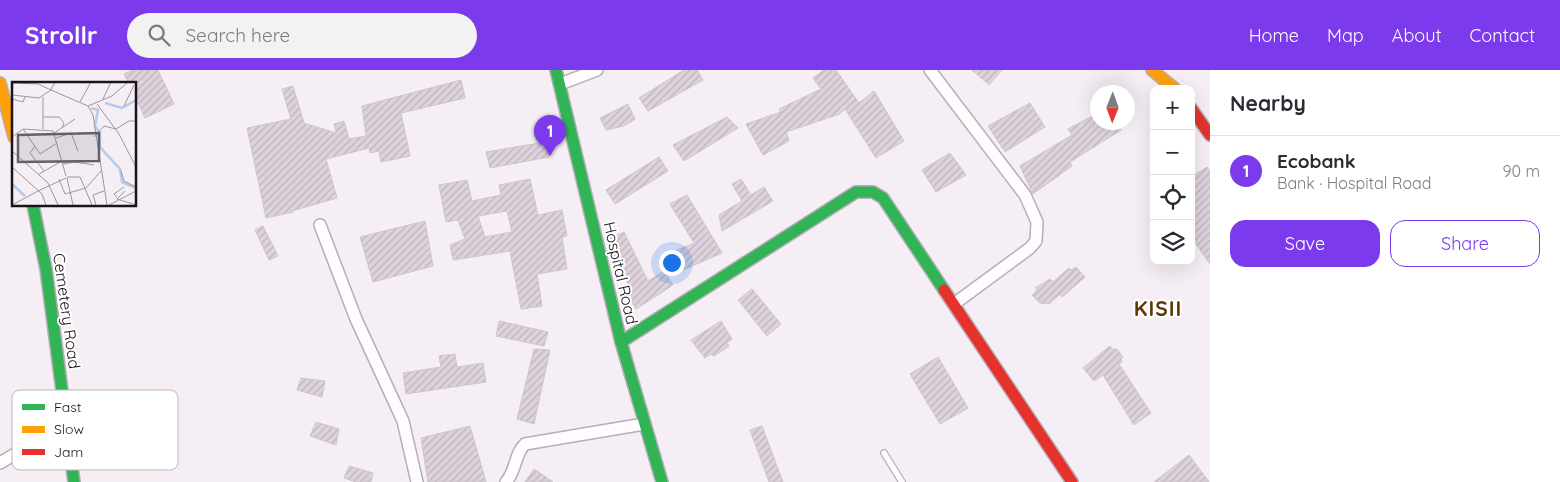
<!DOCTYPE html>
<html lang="en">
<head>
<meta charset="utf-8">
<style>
	body { margin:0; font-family:Quicksand,sans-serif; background:#f2f2f3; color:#2b2b33 }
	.controls { position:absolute; right:15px; top:15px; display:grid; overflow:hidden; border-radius:10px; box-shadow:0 5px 20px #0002 }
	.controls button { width:45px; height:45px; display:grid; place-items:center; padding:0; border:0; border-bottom:1px solid #e1e1e2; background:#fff; color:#2b2b33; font:25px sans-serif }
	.compass { position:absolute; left:1090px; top:15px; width:45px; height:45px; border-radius:50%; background:#fff; box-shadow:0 5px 20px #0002; rotate:181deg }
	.you { position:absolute; left:671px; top:192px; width:18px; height:18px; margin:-12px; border:4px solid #fff; border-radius:50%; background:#1a73e8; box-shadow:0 0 0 8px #1a73e833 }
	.badge { display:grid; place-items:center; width:32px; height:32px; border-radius:50%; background:#7c3aed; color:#fff; font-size:16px; font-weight:700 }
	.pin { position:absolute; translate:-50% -41px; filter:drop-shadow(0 1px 2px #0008) }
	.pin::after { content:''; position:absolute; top:26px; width:18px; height:15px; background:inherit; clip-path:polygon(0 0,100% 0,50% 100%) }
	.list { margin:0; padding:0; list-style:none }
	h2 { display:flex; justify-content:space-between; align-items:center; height:65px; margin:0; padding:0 20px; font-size:21px }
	h2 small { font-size:16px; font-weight:400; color:#7c7c81 }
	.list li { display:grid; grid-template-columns:32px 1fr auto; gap:15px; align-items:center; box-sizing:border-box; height:70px; padding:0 20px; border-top:1px solid #e1e1e2 }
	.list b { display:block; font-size:19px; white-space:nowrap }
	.list p { margin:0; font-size:16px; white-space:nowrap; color:#7c7c81 }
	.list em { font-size:16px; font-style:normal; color:#7c7c81 }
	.actions { display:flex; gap:10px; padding:15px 20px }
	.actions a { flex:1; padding:11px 0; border:1px solid #7c3aed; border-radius:15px; text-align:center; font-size:18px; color:#7c3aed }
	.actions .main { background:#7c3aed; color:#fff }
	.icon { flex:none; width:28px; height:28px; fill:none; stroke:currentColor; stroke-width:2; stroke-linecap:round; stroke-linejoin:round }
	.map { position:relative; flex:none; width:1210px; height:412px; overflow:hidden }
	header { display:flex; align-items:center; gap:30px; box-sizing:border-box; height:70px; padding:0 25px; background:#7c3aed; color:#fff }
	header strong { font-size:24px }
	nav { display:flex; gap:28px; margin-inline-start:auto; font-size:18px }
	.search { width:350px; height:45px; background:#f2f2f3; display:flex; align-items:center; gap:12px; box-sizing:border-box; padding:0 18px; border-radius:28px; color:#7c7c81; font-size:19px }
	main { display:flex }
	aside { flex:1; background:#fff }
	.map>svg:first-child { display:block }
</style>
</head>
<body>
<header>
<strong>Strollr</strong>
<div class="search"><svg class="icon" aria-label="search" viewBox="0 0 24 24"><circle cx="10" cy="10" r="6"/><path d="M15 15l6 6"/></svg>Search here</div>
<nav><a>Home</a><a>Map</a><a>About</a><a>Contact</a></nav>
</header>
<main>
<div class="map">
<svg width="1210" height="412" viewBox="0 0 1210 412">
	<defs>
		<pattern id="building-hatch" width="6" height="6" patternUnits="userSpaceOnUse" patternTransform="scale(1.25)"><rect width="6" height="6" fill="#ded2dd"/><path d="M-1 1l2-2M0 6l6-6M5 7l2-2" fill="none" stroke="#beb3bd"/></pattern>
	</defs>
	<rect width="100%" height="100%" fill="#f6eef5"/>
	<g fill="url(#building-hatch)" stroke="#ccc6cc" fill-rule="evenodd">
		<polygon points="132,0 158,0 174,34 145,48 135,27 135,14 129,14 124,4"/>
		<polygon points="684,0 697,0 703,10 648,41 639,28"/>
		<polygon points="824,0 836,0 859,33 874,21 904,71 876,88 845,39 840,44 786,62 789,71 763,85 746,54 781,42 779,39 821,19 813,8"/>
		<polygon points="972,0 1002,0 989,15"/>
		<polygon points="461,10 465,28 401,43 410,86 381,92 379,81 370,83 369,78 326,89 337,128 292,141 293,142 266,148 247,58 291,49 282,19 293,16 304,53 336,63 334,54 344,51 349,69 366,66 362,36"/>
		<polygon points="1030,33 1045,57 1005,82 988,56"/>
		<polygon points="628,34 635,49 624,56 606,60 600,48"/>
		<polygon points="1098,43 1098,52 1116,52 1121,60 1070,92 1072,96 1033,124 1020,96 1072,65 1068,59"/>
		<polygon points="727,47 738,58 684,91 673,75"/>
		<polygon points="545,72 549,87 490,98 486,82"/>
		<polygon points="950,83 966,105 936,122 922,100"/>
		<polygon points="659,87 668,101 615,134 606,120"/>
		<polygon points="1207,97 1210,102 1210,194 1191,167 1191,107"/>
		<path d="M 530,109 L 538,145 L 562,140 L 567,166 L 562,167 L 567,199 L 537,204 L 542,236 L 521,239 L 510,181 L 453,190 L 450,175 L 465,169 L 458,150 L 446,152 L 439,115 L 467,110 L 472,131 L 501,125 L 499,115 ZM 507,141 L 512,162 L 485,167 L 478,146 Z"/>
		<polygon points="741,109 751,125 764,117 773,131 722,161 719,145 742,131 732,114"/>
		<polygon points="687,125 722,183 683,200 675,181 694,173 670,134"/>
		<polygon points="425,151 433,196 373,212 360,167"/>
		<polygon points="263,156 278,186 269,190 255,160"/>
		<polygon points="624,162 648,211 664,201 673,215 636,239 627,225 632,222 607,170"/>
		<polygon points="1076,197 1085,207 1062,227 1060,224 1049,234 1040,233 1032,225 1037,220 1035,218 1050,209 1053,212 1069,198 1071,200"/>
		<polygon points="752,219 781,254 767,266 738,230"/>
		<polygon points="499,251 548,262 544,276 496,266"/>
		<polygon points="721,251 732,269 727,273 729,276 714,286 711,284 705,288 691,270"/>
		<polygon points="1110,276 1113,280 1117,279 1123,287 1121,289 1122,292 1119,294 1151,343 1134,355 1103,305 1094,311 1083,298"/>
		<polygon points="534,279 550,280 534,354 517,349"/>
		<polygon points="455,284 457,297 483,293 486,312 406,324 403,303 441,297 439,286"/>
		<polygon points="938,287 968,338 940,354 910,304"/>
		<polygon points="301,308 325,311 322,327 297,320"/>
		<polygon points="316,352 339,359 336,375 310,366"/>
		<polygon points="470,356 486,412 428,412 421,368"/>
		<polygon points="762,356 783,412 769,412 750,360"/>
		<polygon points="1189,385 1209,412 1154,412"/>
		<polygon points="349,396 373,403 371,412 356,412 344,408"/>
		<polygon points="534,399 553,412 525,412"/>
	</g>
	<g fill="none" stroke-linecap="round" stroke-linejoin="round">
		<defs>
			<polyline id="lane" points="884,383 902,412"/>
			<g id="street">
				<polyline points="930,0 1025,125 1037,152 1036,171 1030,178 954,234"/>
				<polyline points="560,14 597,0"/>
				<polyline points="320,155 356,249 403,351 417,412"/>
				<polyline points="0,393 35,372 67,361"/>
				<path d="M 506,412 C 516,401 515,383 525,374 L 644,354"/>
			</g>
			<g id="fast">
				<polyline points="556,0 621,272 662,412"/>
				<polyline points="33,135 46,199 74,412"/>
				<polyline points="621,272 856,122 873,122 883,128 944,220"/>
			</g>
			<g id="slow">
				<polyline points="1152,0 1175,19"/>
				<polyline points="0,13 14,67"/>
			</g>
			<g id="jam">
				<polyline points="1191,38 1210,65"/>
				<polyline points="944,220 1072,412"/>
			</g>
		</defs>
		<use href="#lane" stroke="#b5aeb4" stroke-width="8"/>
		<use href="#street" stroke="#b5aeb4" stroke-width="14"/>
		<use href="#fast" stroke="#b5aeb4" stroke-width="14"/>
		<use href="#slow" stroke="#b5aeb4" stroke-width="14"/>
		<use href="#jam" stroke="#b5aeb4" stroke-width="14"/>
		<use href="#lane" stroke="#fefcfe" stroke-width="5.5"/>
		<use href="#street" stroke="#fefcfe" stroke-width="11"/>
		<use href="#fast" stroke="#30b455" stroke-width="11"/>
		<use href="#slow" stroke="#ff9f0a" stroke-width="11"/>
		<use href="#jam" stroke="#e5322d" stroke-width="11"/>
	</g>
	<g text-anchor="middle" stroke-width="4" stroke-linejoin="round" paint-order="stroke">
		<g font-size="16" fill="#191419" stroke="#fff">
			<text transform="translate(621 203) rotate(77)" y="6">Hospital Road</text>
			<text transform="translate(67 241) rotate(82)" y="6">Cemetery Road</text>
		</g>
		<g font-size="21" font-weight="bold" letter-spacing="1" fill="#5b3901" stroke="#fff">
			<text x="1158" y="246">KISII</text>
		</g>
	</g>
	<g transform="translate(12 12)">
		<rect width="124" height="124" fill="#f6eef5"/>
		<path fill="none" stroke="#b6cbeb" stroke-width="2.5" d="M 93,21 L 110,26 L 124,18M 79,26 L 86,28 L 83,44 L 88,51 L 88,65 L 108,87 L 110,100 L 124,106M 0,102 L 13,114"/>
		<path fill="none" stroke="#9e979d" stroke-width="1" d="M 0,1 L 26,2 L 39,8 L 43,0M 0,13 L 27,16 L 39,8 L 76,24 L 100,14 L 116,0M 0,17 L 11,20 L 13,15M 91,17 L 99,0M 68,20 L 79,0M 85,22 L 107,52 L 124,85M 76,24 L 81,33 L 95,123M 112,24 L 122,3M 31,35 L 47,35 L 52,41 L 50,46M 11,47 L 28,72 L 45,61M 31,47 L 31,15M 42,51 L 63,37M 0,55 L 11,47 L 41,49 L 54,94M 82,55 L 92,44 L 104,47 L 117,39 L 124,39M 44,56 L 59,51 L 66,69M 23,64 L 18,71 L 32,89M 0,69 L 36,101 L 46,123M 51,82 L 63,80 L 82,83M 0,85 L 30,112 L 34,123M 109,89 L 112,99 L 124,105M 27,92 L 50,79M 55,95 L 68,95 L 80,123M 55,96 L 61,123M 47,97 L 53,112 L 74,106 L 89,89M 26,109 L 54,96M 113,109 L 105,117 L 124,123M 105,116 L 102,112 L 112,105M 0,123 L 26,109M 84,123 L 81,113 L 92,109M 97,123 L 124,109"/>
		<path fill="#666066" fill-opacity="0.15" stroke="#666066" stroke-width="2.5" d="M 87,51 L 87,79 L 6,80 L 6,53 Z"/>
		<rect width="124" height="124" fill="none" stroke="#191419" stroke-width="2.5"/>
	</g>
	<rect x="12" y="320" width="166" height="80" rx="8" fill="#fff" stroke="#bab8ba" stroke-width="1"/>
	<rect x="22" y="334" width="23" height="6" fill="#30b455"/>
	<rect x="22" y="356" width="23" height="7" fill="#ff9f0a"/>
	<rect x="22" y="379" width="23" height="6" fill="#e5322d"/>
	<g font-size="14" fill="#191419">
		<text x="54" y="342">Fast</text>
		<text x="54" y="364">Slow</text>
		<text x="54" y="387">Jam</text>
	</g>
</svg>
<div class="controls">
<button>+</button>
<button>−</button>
<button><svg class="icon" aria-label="locate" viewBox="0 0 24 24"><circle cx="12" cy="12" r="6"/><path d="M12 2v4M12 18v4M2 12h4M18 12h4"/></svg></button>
<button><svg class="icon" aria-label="layers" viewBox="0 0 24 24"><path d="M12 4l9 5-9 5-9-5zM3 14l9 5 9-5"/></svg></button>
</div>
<svg class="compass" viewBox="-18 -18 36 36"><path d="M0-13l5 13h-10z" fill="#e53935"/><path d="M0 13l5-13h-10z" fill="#7c7c81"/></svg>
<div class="you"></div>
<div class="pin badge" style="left:550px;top:86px">1</div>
</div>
<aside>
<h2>Nearby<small></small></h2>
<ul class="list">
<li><span class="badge">1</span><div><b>Ecobank</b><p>Bank · Hospital Road</p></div><em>90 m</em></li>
</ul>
<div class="actions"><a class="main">Save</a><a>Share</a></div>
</aside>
</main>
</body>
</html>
